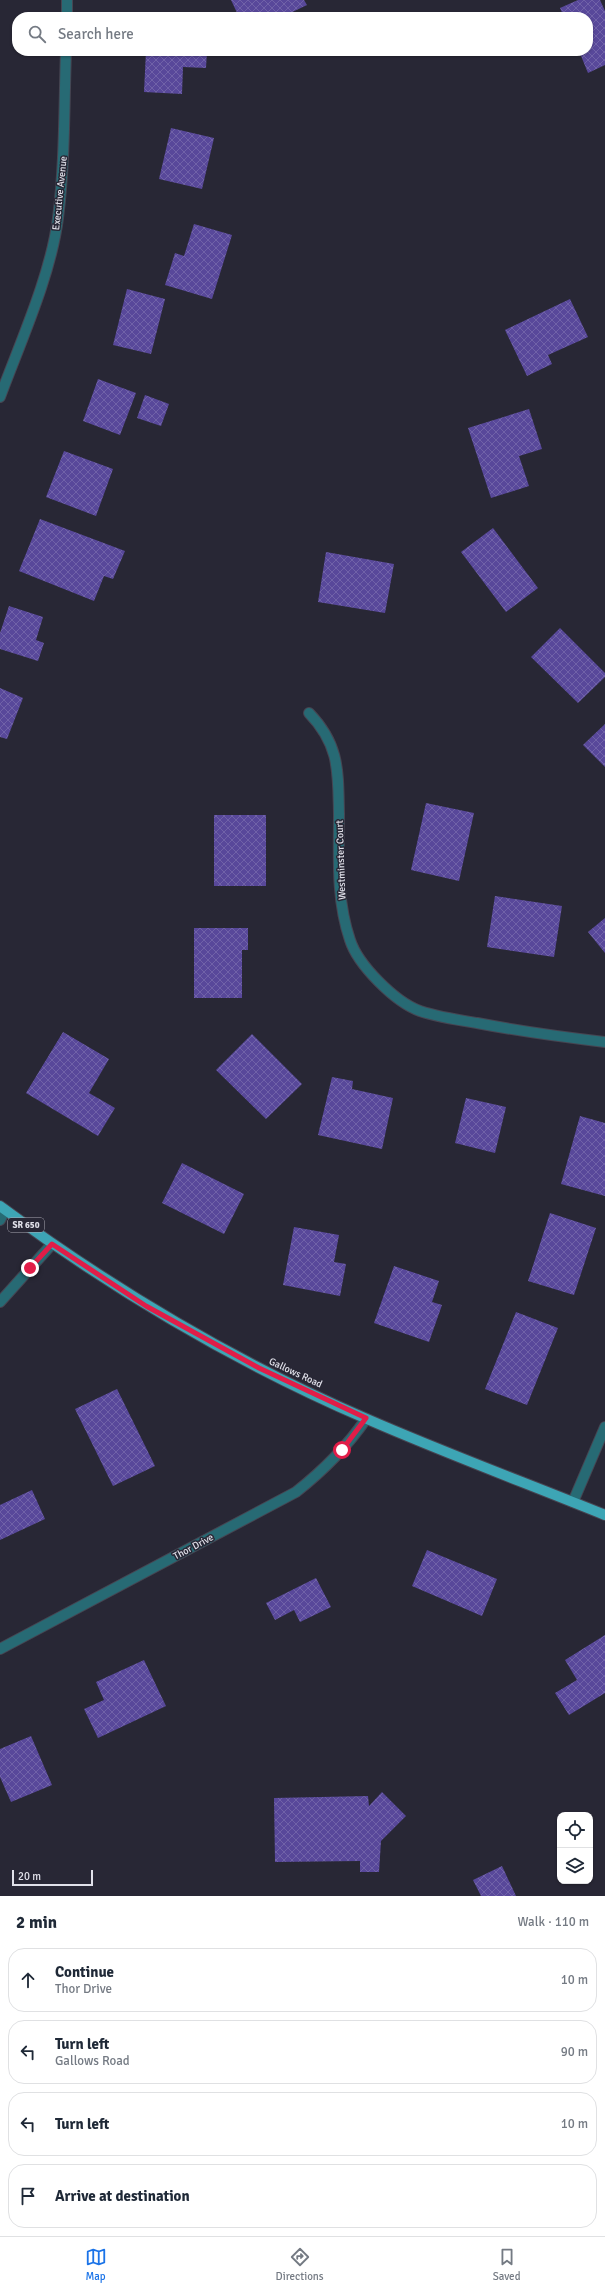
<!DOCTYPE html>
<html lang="en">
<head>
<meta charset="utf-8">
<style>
	body { margin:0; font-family:Signika,sans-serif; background:#f6f6f7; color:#1f2937 }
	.controls { position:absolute; right:12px; bottom:12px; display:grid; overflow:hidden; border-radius:8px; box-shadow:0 1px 3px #0004 }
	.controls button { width:36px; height:36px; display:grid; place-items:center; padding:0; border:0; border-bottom:1px solid #e0e1e3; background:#fff; color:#1f2937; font:20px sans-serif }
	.scale { position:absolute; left:12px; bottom:10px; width:81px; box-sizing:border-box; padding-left:4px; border:2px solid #e1e1ea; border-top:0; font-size:11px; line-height:14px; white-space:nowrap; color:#e1e1ea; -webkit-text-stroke:3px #282735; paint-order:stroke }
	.stop { position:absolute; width:12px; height:12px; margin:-9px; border:3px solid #e11d48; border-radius:50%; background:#fff }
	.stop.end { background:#e11d48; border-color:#fff; box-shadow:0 1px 4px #0008 }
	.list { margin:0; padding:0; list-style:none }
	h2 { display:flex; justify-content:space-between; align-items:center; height:52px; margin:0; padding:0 16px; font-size:17px }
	h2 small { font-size:13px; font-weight:400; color:#747a83 }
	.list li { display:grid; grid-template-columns:26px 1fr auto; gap:12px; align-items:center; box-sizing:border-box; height:64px; margin:0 8px 8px; padding:0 8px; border:1px solid #e0e1e3; border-radius:16px }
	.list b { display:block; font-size:15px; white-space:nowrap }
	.list p { margin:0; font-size:13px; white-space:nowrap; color:#747a83 }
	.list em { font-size:13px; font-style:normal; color:#747a83 }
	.icon { flex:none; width:22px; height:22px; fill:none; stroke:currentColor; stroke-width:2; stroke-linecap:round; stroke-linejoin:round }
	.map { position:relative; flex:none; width:605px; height:1896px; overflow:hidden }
	.search { position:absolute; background:#fff; box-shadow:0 1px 3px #0004; left:12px; right:12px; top:12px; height:44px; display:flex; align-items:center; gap:10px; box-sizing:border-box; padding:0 14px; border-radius:16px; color:#747a83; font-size:15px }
	.sheet { height:340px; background:#fff }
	nav { display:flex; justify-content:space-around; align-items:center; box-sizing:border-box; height:56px; border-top:1px solid #e0e1e3; background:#fff; font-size:11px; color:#747a83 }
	nav a { display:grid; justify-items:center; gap:2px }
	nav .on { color:#1a73e8 }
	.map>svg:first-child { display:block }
</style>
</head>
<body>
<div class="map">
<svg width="605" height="1896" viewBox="0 0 605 1896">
	<defs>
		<pattern id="building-cross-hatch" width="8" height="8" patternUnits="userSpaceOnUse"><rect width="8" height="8" fill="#58489a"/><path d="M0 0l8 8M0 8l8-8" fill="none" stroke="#7062a8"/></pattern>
	</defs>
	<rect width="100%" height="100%" fill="#282735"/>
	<g fill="url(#building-cross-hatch)">
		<polygon points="231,0 304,0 307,5 282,17 239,17"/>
		<polygon points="578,0 600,0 605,11 605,65 588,73 579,51 588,51 588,17 564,17 560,8"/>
		<polygon points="146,51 207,51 206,68 183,67 182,94 144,92"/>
		<polygon points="171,128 214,138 202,189 159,179"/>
		<polygon points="194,224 232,235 212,299 165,285 175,253 184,256"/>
		<polygon points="127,289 165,299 151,354 113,345"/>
		<polygon points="570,299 588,337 548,355 552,364 527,376 505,330"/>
		<polygon points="98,379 136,393 120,435 83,421"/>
		<polygon points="145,395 169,404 161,426 137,418"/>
		<polygon points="529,409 542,449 519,456 529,486 491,498 468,428"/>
		<polygon points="64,451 113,469 96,516 46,497"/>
		<polygon points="40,519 125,551 113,579 104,576 94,601 19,571"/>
		<polygon points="493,528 538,588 506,612 461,552"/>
		<polygon points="326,552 394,564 385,613 318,602"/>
		<polygon points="9,606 43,617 36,640 44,643 38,661 0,649 0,633"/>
		<polygon points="560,628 605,673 605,677 578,703 531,657"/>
		<polygon points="0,688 23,698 7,739 0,737"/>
		<polygon points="605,724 605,767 583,745"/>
		<polygon points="426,803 474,813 459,881 411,870"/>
		<rect x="214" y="815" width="52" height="71"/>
		<polygon points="495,896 562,906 554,957 487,947"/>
		<polygon points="605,918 605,953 588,932"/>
		<polygon points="194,928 248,928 248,950 242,950 242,998 194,998"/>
		<polygon points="63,1032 109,1059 89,1093 115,1108 98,1136 26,1093"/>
		<polygon points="252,1034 302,1084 266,1119 216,1070"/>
		<polygon points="332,1077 353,1081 352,1089 393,1098 382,1149 318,1135"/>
		<polygon points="466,1098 506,1107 495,1153 455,1143"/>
		<polygon points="580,1116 605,1123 605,1196 561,1184"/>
		<polygon points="182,1163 244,1194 224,1234 162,1203"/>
		<polygon points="550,1213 596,1228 574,1295 528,1281"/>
		<polygon points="294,1227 339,1235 334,1262 346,1264 340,1296 283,1285"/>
		<polygon points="394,1266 439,1281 432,1302 442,1305 429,1342 374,1323"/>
		<polygon points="516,1312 558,1328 527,1405 485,1389"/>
		<polygon points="117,1389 155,1466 113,1486 75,1409"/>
		<polygon points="32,1490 45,1519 0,1540 0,1505"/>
		<polygon points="427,1550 497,1579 482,1616 412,1586"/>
		<polygon points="316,1578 331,1607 300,1622 294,1610 275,1620 266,1603"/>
		<polygon points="605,1635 605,1693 569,1715 555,1693 577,1680 565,1660"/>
		<polygon points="144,1660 166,1706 98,1738 84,1709 104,1700 96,1682"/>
		<polygon points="31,1736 52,1785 11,1802 0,1777 0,1749"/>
		<polygon points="382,1792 406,1816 381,1841 379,1872 360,1872 360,1861 275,1862 274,1798 368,1796 369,1806"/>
		<polygon points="502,1866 516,1896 481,1896 473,1880"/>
	</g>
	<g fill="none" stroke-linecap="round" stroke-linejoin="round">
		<defs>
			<g id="minor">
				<polyline points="67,17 67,0"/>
				<path d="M 0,397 C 20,343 51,275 58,218 C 65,163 64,106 66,51"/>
				<path d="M 309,713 C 340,745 338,772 339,814 C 339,856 336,899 350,940 C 358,965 395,1002 420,1011 C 438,1017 458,1020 477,1023 C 519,1031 562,1037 605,1042"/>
				<polyline points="0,1220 5,1210"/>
				<polyline points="0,1302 52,1244"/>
				<polyline points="573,1502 605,1427"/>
				<path d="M 0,1649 L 296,1492 C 324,1470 346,1448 366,1419"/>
			</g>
			<path id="major" d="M 0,1206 C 114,1290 237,1363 367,1419 C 445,1453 526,1483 605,1515"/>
		</defs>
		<use href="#minor" stroke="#464552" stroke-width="12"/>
		<use href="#major" stroke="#464552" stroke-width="12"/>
		<use href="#minor" stroke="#276a74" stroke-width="10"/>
		<use href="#major" stroke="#3da5b5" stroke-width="10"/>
	</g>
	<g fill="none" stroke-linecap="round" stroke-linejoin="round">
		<polyline stroke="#e11d48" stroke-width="5" points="30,1268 52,1244 146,1306 259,1368 366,1418 342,1450"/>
	</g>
	<g text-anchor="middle" stroke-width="3" stroke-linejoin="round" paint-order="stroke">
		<rect fill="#282735" stroke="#aaa9b4" stroke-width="1" x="8" y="1218" width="36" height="14" rx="3"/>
		<g font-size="9" font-weight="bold" fill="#e1e1ea">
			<text x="26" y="1228">SR 650</text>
		</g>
		<g font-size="10" fill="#e1e1ea" stroke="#282735">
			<text transform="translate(59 193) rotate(-84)" y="4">Executive Avenue</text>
			<text transform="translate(340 860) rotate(-92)" y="4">Westminster Court</text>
			<text transform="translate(296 1372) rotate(25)" y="4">Gallows Road</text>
			<text transform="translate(193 1546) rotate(-28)" y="4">Thor Drive</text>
		</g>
	</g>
</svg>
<div class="controls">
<button><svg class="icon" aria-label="locate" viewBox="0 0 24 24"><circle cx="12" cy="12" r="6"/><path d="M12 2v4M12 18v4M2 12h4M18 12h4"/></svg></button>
<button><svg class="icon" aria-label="layers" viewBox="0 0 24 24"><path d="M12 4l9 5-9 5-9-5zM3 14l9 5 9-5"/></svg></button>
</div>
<div class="scale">20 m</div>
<div class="stop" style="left:342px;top:1450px"></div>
<div class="stop end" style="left:30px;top:1268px"></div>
<div class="search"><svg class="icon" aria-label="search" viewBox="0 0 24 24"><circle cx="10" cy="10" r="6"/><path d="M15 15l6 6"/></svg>Search here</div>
</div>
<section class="sheet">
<h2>2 min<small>Walk · 110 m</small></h2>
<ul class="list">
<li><svg class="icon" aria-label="ahead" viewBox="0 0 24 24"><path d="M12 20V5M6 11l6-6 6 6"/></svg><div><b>Continue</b><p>Thor Drive</p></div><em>10 m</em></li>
<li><svg class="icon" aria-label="left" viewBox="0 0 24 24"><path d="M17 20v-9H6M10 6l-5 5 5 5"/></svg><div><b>Turn left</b><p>Gallows Road</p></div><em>90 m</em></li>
<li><svg class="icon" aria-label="left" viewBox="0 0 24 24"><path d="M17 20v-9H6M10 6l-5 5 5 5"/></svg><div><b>Turn left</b></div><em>10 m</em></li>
<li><svg class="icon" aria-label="arrive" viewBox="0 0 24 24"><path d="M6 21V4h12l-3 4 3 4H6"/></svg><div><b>Arrive at destination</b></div></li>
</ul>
</section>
<nav>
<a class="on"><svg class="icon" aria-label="map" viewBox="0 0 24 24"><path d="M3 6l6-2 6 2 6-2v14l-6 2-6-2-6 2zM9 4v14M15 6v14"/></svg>Map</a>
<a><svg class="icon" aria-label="directions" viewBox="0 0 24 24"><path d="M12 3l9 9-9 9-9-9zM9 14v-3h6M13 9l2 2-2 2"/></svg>Directions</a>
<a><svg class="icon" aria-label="saved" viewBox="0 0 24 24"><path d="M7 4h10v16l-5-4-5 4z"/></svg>Saved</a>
</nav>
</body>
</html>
